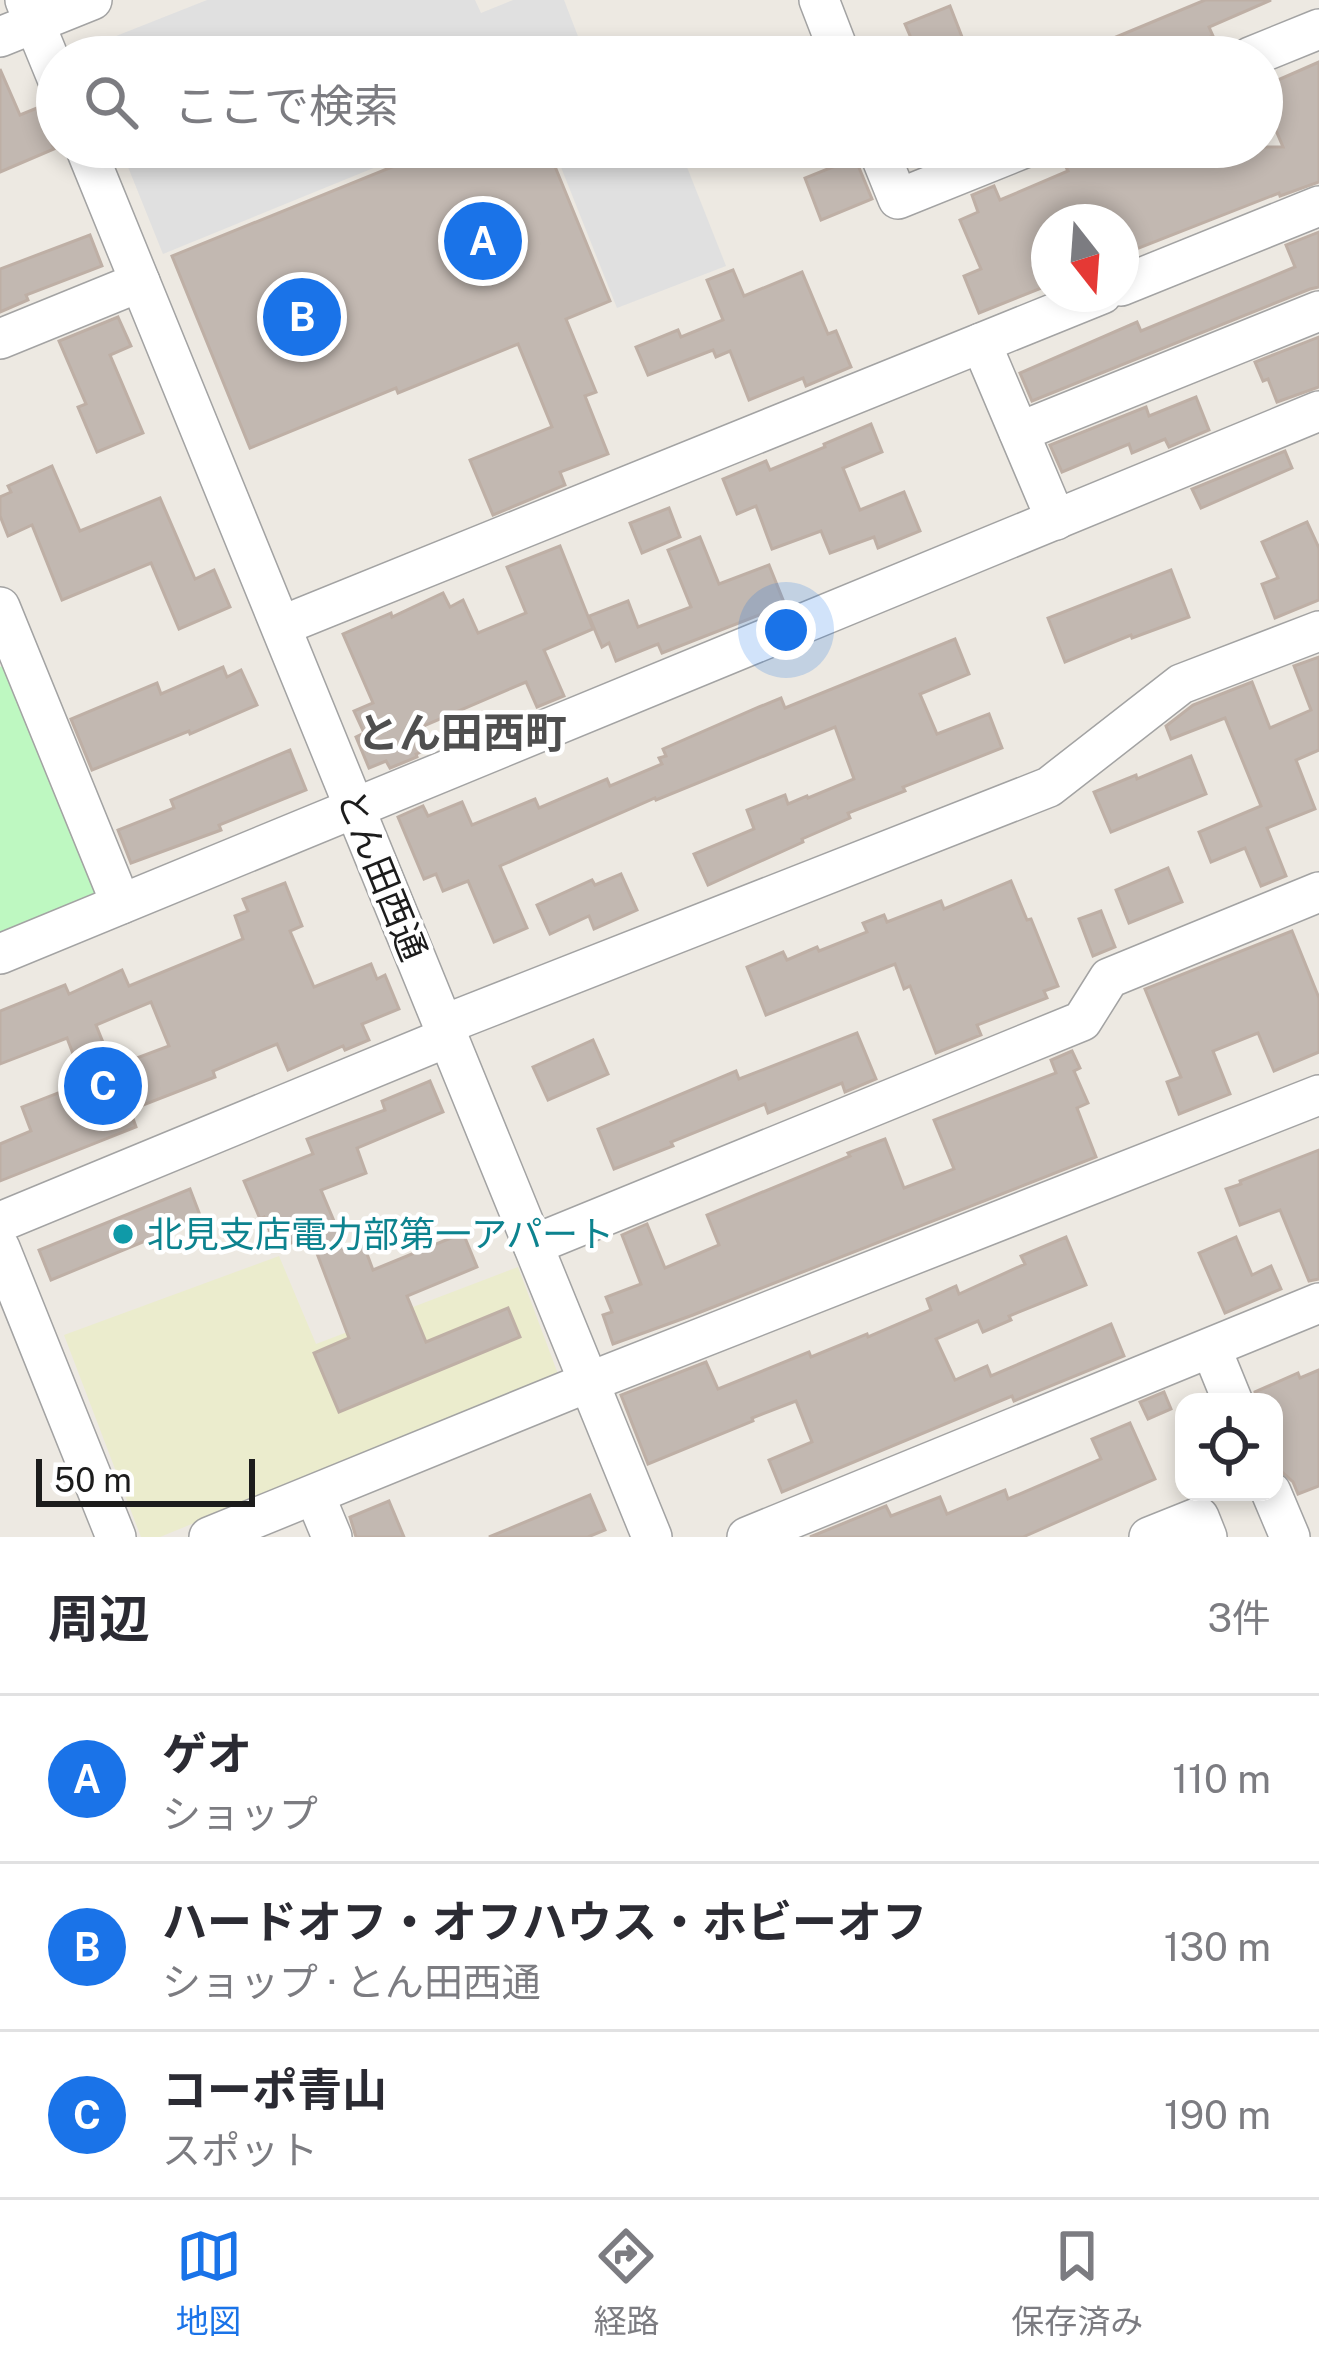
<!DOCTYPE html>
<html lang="ja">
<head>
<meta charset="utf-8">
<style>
	body { margin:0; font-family:"Public Sans","Noto Sans JP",sans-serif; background:#f2f2f3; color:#2b2b33 }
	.controls { position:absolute; right:36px; bottom:36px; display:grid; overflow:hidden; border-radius:24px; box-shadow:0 6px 18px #0003 }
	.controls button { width:108px; height:108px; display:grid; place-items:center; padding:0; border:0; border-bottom:3px solid #e1e1e2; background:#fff; color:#2b2b33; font:60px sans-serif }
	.compass { position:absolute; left:1031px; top:204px; width:108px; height:108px; border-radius:50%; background:#fff; box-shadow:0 6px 18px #0003; rotate:163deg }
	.scale { position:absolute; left:36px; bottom:30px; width:219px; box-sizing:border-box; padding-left:12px; border:6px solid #1c1c1c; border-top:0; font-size:33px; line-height:42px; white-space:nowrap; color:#1c1c1c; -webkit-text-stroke:9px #fff; paint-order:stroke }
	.you { position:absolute; left:786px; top:630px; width:42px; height:42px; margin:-30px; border:9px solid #fff; border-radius:50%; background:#1a73e8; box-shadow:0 0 0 18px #1a73e833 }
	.badge { display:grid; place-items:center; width:78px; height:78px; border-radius:50%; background:#1a73e8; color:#fff; font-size:39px; font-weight:700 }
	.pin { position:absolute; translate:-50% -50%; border:6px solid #fff; box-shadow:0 3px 12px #0006 }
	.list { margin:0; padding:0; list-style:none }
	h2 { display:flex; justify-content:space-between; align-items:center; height:156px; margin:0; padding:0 48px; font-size:51px }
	h2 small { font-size:39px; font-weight:400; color:#7c7c81 }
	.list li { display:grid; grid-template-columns:78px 1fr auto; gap:36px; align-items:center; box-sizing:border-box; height:168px; padding:0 48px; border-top:3px solid #e1e1e2 }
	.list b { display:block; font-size:45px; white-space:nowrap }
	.list p { margin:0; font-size:39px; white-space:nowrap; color:#7c7c81 }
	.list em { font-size:39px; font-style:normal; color:#7c7c81 }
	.icon { flex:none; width:66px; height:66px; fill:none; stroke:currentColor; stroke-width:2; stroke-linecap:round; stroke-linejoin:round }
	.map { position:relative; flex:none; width:1319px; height:1537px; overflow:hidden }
	.search { position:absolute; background:#fff; box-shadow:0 6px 18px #0003; left:36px; right:36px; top:36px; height:132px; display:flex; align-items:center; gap:30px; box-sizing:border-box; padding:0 42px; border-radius:66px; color:#7c7c81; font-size:45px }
	.sheet { height:660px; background:#fff }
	nav { display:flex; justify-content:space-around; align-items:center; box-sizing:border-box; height:168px; border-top:3px solid #e1e1e2; background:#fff; font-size:33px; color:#7c7c81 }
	nav a { display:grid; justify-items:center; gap:6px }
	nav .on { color:#1a73e8 }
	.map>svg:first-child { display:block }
</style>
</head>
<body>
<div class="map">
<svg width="1319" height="1537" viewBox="0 0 1319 1537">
	<rect width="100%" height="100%" fill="#ede9e2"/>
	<polygon fill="#ebeccd" points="279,1256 316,1344 518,1267 558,1374 160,1537 141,1537 64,1335"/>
	<polygon fill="#bef8c1" points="5,665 99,896 0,936 0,667"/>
	<g fill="#e0e0e0">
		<polygon points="207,0 475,0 481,13 513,0 564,0 586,57 98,57 106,40"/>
		<polygon points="120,147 425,147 163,254"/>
		<polygon points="553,147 679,147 726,266 617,308"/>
	</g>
	<g fill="#c2b8b1" stroke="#beafa5" stroke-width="3" fill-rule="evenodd">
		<polygon points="1205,0 1271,0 1209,27 1213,36 1163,57 1068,57"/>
		<polygon points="950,6 962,37 918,54 905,24"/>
		<polygon points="1319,62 1319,182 1280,196 1279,193 1121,255 1121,222 1049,222 1049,285 979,313 964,276 981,269 960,220 978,212 972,195 994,186 1000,200 1068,171 1066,167 1111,147 1283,147 1262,97 1262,87"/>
		<polygon points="0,69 20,115 37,108 54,149 0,172"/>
		<polygon points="441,147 547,147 610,301 566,319 596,392 585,396 608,454 560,472 565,485 493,515 470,460 552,427 518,344 398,393 396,388 250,448 172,256"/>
		<polygon points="855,158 872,199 821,220 805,178"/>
		<polygon points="1319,232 1319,287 1310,289 1032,401 1020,373 1137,322 1141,331 1295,267 1286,245"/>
		<polygon points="90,235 102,266 26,295 28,300 0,312 0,269"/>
		<polygon points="733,270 744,296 802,272 828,334 836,331 851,367 806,386 803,378 749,400 730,351 716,357 713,350 648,375 636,347 678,330 681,337 723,320 707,280"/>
		<polygon points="118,317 131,346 110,355 143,433 97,452 78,407 86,404 59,341"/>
		<polygon points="1319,337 1319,387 1277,402 1268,379 1263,381 1255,362"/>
		<polygon points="1196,397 1209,430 1169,447 1165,439 1132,453 1129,444 1062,472 1050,445 1146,407 1149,416"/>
		<polygon points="871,424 882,452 843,468 860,510 904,492 920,531 878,548 874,537 830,553 821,531 772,549 756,506 737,514 723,479 766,461 770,470 825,447 824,444"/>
		<polygon points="1285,451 1292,468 1201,508 1192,489"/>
		<polygon points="52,466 80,531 160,498 195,579 214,570 230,607 179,629 151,563 62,600 32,525 8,536 0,516 0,497 11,492 8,486"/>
		<polygon points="669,508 680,537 642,553 630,523"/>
		<polygon points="1307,522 1319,548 1319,600 1275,618 1262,584 1278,578 1262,542"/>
		<polygon points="700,537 719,584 769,565 785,605 662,653 658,644 616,661 609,643 602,647 589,616 628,601 638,627 691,607 668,550"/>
		<polygon points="560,546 593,629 544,650 564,696 537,707 526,682 421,727 430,748 416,754 417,757 390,768 386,761 369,768 356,737 364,733 354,711 373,703 343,634 391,613 392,617 443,593 450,607 463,600 478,633 526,613 507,567"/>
		<polygon points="1171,570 1189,617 1132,638 1131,635 1065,662 1048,618"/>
		<polygon points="955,639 969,674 920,694 937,734 989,714 1002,748 903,787 905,791 848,813 850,818 802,839 803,842 708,885 694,854 754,829 747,810 785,795 788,804 807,796 808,798 854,779 835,727 656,800 655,798 500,866 527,928 494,942 468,881 443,891 436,874 424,879 398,817 423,806 428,816 462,802 472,825 535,799 539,808 607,779 610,786 662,764 659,758 666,756 663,749 759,707 781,698 785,708"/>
		<polygon points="1319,657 1319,750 1296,760 1315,809 1267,828 1286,876 1261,886 1245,848 1211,862 1199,832 1261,806 1225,718 1171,739 1166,726 1193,705 1252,682 1270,728 1311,710 1294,666"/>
		<polygon points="223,667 227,677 241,670 257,705 190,734 189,731 92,770 71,719 157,683 161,694"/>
		<polygon points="290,750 306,790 219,825 221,830 131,863 118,830 174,808 171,800"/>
		<polygon points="1191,756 1206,794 1111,832 1094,792 1136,775 1137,779"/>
		<polygon points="1168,868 1182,902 1129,923 1116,890"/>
		<polygon points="621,874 637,910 594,929 589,916 550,934 537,905 592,880 595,885"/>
		<polygon points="1011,881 1027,920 1031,919 1058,986 1044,991 1047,998 977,1025 981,1035 936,1053 910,986 904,989 895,964 766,1015 747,967 783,952 787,960 817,947 819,951 867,932 863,923 884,915 887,922 941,901 944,909"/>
		<path d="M 285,883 L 302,926 L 290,931 L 314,987 L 371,964 L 377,979 L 385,975 L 399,1009 L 362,1024 L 369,1040 L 345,1050 L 343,1046 L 288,1070 L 277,1044 L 213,1071 L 215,1077 L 130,1110 L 136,1127 L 0,1181 L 0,1144 L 31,1131 L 22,1107 L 84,1083 L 67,1038 L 0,1064 L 0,1011 L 65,985 L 69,994 L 122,970 L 129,986 L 243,939 L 235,916 L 248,911 L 243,899 ZM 151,1002 L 169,1046 L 113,1067 L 96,1025 Z"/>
		<polygon points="1101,911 1115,947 1093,956 1079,919"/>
		<polygon points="1292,931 1319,998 1319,1052 1274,1071 1258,1033 1213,1051 1230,1094 1179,1114 1167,1082 1181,1077 1145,989"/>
		<polygon points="857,1033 876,1079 845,1092 842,1083 768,1113 765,1104 671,1142 673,1146 614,1169 598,1129 736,1071 739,1079"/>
		<polygon points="593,1040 608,1074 548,1100 533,1067"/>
		<polygon points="1072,1051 1080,1068 1074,1071 1088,1103 1077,1108 1096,1157 693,1315 613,1344 603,1315 612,1312 606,1297 641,1284 622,1235 647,1224 665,1268 719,1245 707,1215 850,1156 848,1153 885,1139 904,1188 954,1169 934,1120 1056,1073 1051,1060"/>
		<polygon points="430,1081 443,1112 357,1148 366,1173 321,1190 347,1252 364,1246 373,1270 463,1233 477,1267 407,1296 426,1342 508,1308 520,1337 339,1412 314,1353 349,1338 310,1235 277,1249 264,1217 260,1219 244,1181 313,1154 307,1139 385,1110 382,1101"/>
		<polygon points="1319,1150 1319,1279 1309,1281 1280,1210 1240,1225 1226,1189 1241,1184 1240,1181"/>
		<polygon points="190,1189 201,1218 51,1280 39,1250"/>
		<polygon points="1066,1237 1086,1285 1009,1316 1011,1320 983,1332 978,1321 936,1339 955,1380 987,1366 991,1376 1111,1324 1124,1356 1014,1401 1012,1396 782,1492 769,1460 812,1442 796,1401 752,1418 753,1421 648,1464 621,1395 706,1362 718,1389 809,1352 811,1357 867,1334 868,1337 931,1310 927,1299 956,1286 959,1294 1025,1264 1021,1256"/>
		<polygon points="1236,1237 1252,1275 1271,1266 1281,1289 1225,1313 1199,1253"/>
		<polygon points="1319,1370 1319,1486 1298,1494 1293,1482 1281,1471 1274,1454 1274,1402 1257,1402 1255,1392 1298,1373 1300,1378"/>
		<polygon points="1164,1392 1171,1409 1148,1419 1140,1402"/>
		<polygon points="1130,1423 1155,1479 1023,1537 810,1537 886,1506 891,1516 940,1497 947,1514 1005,1490 1008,1499 1101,1459 1092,1439"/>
		<polygon points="590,1495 605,1530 588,1537 489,1537"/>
		<polygon points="389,1501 404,1537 356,1537 350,1517"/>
	</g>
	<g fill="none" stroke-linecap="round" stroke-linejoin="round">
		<defs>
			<g id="minor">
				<polyline points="25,0 57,78"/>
				<polyline points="819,0 841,57"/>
				<polyline points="0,37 92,0"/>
				<polyline points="1250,57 1319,29"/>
				<polyline points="85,147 652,1537"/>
				<polyline points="877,147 898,199 1027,147"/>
				<polyline points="1121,286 1319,206"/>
				<polyline points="0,339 140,282"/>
				<polyline points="981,343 1056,520"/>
				<polyline points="1019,432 1319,311"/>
				<polyline points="0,607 121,904"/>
				<polyline points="281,626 1102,294"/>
				<polyline points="0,954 1319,411"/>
				<polyline points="443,1025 1049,787 1181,684 1319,631"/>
				<polyline points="0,1222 448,1037"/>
				<polyline points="533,1245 1082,1021 1109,978 1319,892"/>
				<polyline points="0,1248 116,1537"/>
				<polyline points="1211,1348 1233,1402"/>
				<polyline points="1271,1492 1290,1537"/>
				<polyline points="315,1496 332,1537"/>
				<polyline points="209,1537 589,1382 1319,1095"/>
				<polyline points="747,1537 1319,1303"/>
				<polyline points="1149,1537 1199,1517 1207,1537"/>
			</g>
		</defs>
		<use href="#minor" stroke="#a3a3a3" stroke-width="42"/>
		<use href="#minor" stroke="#fff" stroke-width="39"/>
	</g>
	<circle fill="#0f9aa8" stroke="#fff" stroke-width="4.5" cx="123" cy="1234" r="12"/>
	<g text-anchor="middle" stroke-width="9" stroke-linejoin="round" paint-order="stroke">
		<g font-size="36" fill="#1c1c1c" stroke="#fff">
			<text transform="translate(382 875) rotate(68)" y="13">とん田西通</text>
		</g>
		<g font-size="36" fill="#0d838f" stroke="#fff" text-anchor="start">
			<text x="147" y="1247">北見支店電力部第一アパート</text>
		</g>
		<g font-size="42" font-weight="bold" fill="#4f4f4f" stroke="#fff">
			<text x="462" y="748">とん田西町</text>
		</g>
	</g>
</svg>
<div class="controls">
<button><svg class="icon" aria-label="locate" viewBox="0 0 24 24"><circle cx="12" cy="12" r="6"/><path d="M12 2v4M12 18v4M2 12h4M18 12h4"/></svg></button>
</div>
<svg class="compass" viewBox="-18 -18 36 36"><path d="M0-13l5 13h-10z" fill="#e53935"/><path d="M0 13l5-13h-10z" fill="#7c7c81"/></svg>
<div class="scale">50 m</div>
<div class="you"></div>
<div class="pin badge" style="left:483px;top:241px">A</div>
<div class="pin badge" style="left:302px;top:317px">B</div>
<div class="pin badge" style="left:103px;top:1086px">C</div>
<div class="search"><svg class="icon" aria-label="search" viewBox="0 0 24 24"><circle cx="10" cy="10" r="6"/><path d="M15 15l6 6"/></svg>ここで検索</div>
</div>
<section class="sheet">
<h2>周辺<small>3件</small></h2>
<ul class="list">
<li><span class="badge">A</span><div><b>ゲオ</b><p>ショップ</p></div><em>110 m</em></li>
<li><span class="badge">B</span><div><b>ハードオフ・オフハウス・ホビーオフ</b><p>ショップ · とん田西通</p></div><em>130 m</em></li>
<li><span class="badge">C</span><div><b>コーポ青山</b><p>スポット</p></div><em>190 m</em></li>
</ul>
</section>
<nav>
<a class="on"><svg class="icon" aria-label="map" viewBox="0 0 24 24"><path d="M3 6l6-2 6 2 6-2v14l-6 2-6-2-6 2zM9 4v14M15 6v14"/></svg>地図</a>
<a><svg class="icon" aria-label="directions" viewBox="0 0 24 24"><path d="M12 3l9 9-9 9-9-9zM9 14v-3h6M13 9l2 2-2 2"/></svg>経路</a>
<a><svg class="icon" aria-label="saved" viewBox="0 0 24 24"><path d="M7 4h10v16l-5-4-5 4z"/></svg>保存済み</a>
</nav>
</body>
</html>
